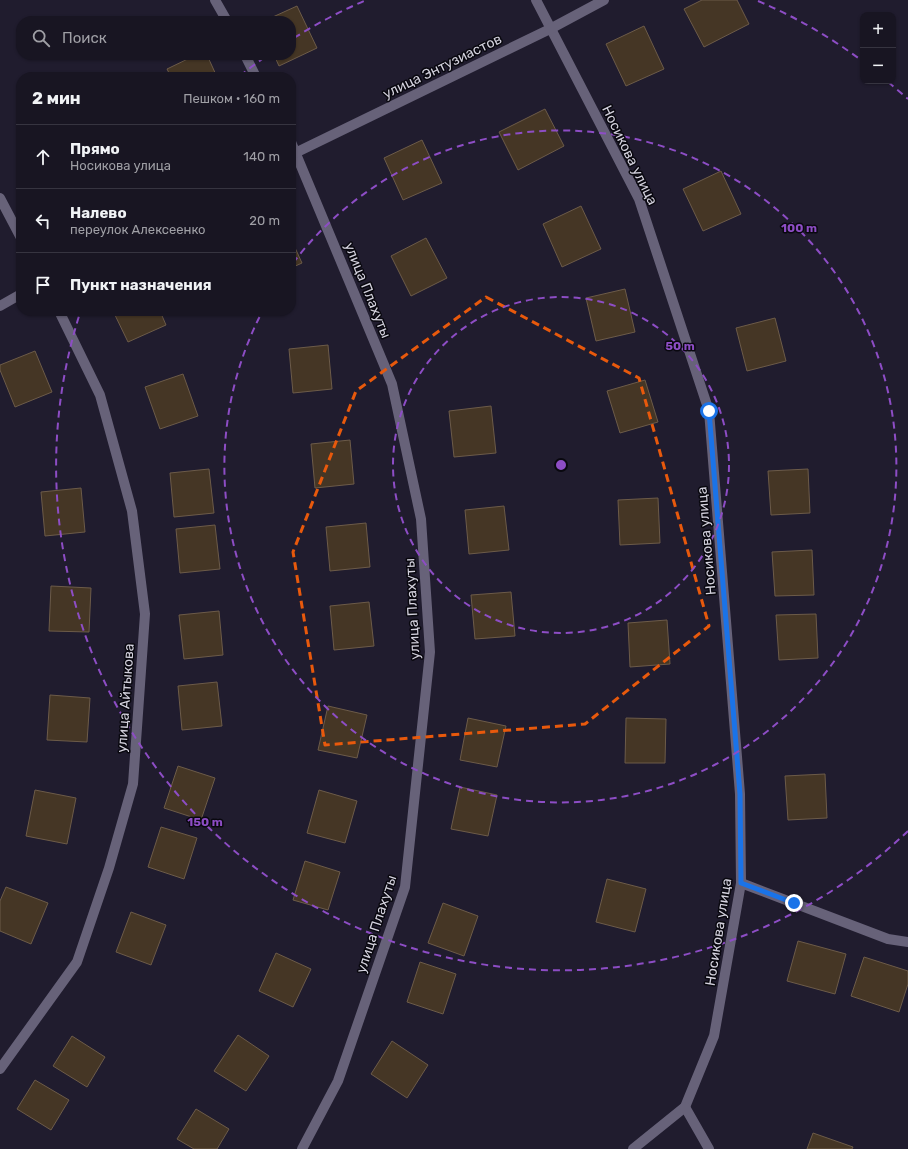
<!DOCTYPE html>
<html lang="ru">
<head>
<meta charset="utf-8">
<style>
	body { margin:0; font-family:Rubik,sans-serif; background:#25222f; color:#f1f3f6 }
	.controls { position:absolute; right:12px; top:12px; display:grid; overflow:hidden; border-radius:8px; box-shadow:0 1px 3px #0004 }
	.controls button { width:36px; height:36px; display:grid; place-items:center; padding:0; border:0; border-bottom:1px solid #363440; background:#181522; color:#f1f3f6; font:20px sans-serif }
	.stop { position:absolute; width:12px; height:12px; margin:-9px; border:3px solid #1a73e8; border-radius:50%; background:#fff }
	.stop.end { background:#1a73e8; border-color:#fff; box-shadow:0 1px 4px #0008 }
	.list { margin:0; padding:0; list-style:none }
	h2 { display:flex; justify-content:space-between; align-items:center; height:52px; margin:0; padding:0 16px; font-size:17px }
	h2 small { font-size:13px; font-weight:400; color:#9f9fa5 }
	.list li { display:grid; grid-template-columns:26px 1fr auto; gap:12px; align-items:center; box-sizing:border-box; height:64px; padding:0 16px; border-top:1px solid #363440 }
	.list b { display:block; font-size:15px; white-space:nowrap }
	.list p { margin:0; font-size:13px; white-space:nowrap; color:#9f9fa5 }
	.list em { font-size:13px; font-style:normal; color:#9f9fa5 }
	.icon { flex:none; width:22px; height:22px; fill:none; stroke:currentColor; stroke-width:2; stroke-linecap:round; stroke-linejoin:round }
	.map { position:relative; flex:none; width:908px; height:1149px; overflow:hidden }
	.search { position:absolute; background:#181522; box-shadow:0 1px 3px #0004; left:16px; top:16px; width:280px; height:44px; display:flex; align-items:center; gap:10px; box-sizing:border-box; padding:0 14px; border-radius:16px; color:#9f9fa5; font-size:15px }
	.panel { position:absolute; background:#181522; box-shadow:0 1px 3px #0004; left:16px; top:72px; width:280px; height:244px; border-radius:16px }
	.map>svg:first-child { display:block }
</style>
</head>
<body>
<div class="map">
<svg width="908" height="1149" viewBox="0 0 908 1149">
	<rect width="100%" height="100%" fill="#201c2e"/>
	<g fill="#453625" stroke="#6c5b49">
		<polygon points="702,0 737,0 749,24 704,47 684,9"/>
		<polygon points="297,6 317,48 279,66 274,55 291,55 291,21 264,21"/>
		<polygon points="644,26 664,69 626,86 606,44"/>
		<polygon points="196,55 207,55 217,77 171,77 167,69"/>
		<polygon points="545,109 564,146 518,170 499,132"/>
		<polygon points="422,140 442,183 403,200 384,158"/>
		<polygon points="721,171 741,214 703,231 683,189"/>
		<polygon points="581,206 601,249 562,267 543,224"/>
		<polygon points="426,238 447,278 411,296 391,256"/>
		<polygon points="291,239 302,263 291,268"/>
		<polygon points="625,289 635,332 596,341 586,298"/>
		<polygon points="113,311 160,311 166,325 128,342"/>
		<polygon points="775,318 786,361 747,371 736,328"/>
		<polygon points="328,345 332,389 293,393 289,349"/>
		<polygon points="35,351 52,392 15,407 0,370 0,365"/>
		<polygon points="183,374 198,416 160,429 145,387"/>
		<polygon points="645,380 658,422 620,433 607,391"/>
		<polygon points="491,406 496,453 454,457 449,411"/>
		<polygon points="350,440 354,484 315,488 311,444"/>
		<polygon points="209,469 214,513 174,517 170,473"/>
		<polygon points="808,469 810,513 771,515 768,471"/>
		<polygon points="81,488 85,532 45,536 41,492"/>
		<polygon points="658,498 660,543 620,545 618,500"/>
		<polygon points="504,506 509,550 469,554 465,510"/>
		<polygon points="366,523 370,567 330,571 326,527"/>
		<polygon points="215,525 220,569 180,573 176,529"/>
		<polygon points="812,550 814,595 775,596 772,552"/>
		<polygon points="51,586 91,588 89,632 49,631"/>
		<polygon points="511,592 515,636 475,639 471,595"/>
		<polygon points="369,602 374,646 334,650 330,606"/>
		<polygon points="219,611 223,655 184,659 179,615"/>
		<polygon points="816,614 818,658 779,660 776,615"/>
		<polygon points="667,620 670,664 630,667 628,623"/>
		<polygon points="217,682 222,726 182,730 178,686"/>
		<polygon points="50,695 90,698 87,742 47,740"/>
		<polygon points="328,706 367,715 357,758 318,750"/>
		<polygon points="468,718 506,726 497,767 460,760"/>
		<polygon points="626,718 666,719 665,763 625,763"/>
		<polygon points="178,766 215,778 201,820 164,808"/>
		<polygon points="825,774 827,818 788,820 785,776"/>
		<polygon points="460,787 497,795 488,836 451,829"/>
		<polygon points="35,790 76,798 67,844 26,836"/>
		<polygon points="319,790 357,801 345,843 307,833"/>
		<polygon points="161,827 197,838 184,879 148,867"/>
		<polygon points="305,861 340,872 328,910 293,900"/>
		<polygon points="607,879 646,889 635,932 596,922"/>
		<polygon points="6,887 48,903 31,944 0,931 0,901"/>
		<polygon points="443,903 478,916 464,956 428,943"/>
		<polygon points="131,912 166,925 151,965 116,952"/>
		<polygon points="798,941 846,954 835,994 787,981"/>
		<polygon points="276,953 311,969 293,1007 259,991"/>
		<polygon points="864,957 908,971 908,984 899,1012 851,996"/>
		<polygon points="420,962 456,974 443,1014 407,1002"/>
		<polygon points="238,1035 269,1056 246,1091 214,1071"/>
		<polygon points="72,1036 105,1057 87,1087 53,1066"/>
		<polygon points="392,1041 428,1065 407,1098 371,1074"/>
		<polygon points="35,1080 69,1100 51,1130 17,1109"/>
		<polygon points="196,1109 229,1129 217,1149 194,1149 177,1139"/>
		<polygon points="813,1133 853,1147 852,1149 807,1149"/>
	</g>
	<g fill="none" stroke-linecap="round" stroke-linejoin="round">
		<g stroke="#676279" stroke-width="10">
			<polyline points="215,0 227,21"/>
			<polyline points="536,0 639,199 709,411 740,794 741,883 714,1036 685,1107 633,1149"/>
			<polyline points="245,55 256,77"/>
			<polyline points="291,142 392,384 421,519 430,652 405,887 338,1081 302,1149"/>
			<polyline points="291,155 550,29 604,0"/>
			<polyline points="0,198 21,238"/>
			<polyline points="0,306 21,294"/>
			<polyline points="741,883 888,939 908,942"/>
			<polyline points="0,1069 77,962 109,868 133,784 145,614 132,511 100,395 59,311"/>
			<polyline points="685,1107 709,1149"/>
		</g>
	</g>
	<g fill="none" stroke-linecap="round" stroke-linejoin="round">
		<polyline stroke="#1a73e8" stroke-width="5" points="709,411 740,794 741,883 794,903"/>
	</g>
	<path fill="none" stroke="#e8590c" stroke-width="3" stroke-dasharray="8 5" stroke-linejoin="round" d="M 486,297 L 639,378 L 709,626 L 585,724 L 325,745 L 293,552 L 356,391 Z"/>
	<g fill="none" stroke="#8d4dc5" stroke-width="2" stroke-dasharray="7 5">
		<circle cx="561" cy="465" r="168"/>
		<path d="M293 263A336 336 0 1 1 262 312"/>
		<path d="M908 831A504 504 0 0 1 80 313M240 76A504 504 0 0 1 265 57M294 38A504 504 0 0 1 364 1M758 1A504 504 0 0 1 861 60M888 82A504 504 0 0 1 908 99"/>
	</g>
	<g text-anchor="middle" stroke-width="3" stroke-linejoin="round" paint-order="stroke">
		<g font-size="14" fill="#d4d2de" stroke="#09080f">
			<text transform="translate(442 66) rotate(-26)" y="5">улица Энтузиастов</text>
			<text transform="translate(630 155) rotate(64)" y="5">Носикова улица</text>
			<text transform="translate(368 290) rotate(68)" y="5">улица Плахуты</text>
			<text transform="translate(706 541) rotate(-95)" y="5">Носикова улица</text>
			<text transform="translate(412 609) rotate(-93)" y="5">улица Плахуты</text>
			<text transform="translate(125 698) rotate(-86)" y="5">улица Айтыкова</text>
			<text transform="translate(376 924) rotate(-72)" y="5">улица Плахуты</text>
			<text transform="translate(718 932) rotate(-81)" y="5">Носикова улица</text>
		</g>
	</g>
	<circle cx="561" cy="465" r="6" fill="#8d4dc5" stroke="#09080f" stroke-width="2"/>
	<g font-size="12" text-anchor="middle" font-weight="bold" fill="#8d4dc5" stroke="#09080f" stroke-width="3" stroke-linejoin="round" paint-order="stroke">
		<text x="799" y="232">100 m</text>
		<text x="680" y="350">50 m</text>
		<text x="205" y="826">150 m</text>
	</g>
</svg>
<div class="controls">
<button>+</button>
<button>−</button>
</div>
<div class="stop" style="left:709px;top:411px"></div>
<div class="stop end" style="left:794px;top:903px"></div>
<div class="search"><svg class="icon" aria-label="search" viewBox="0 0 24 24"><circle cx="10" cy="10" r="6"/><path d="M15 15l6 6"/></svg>Поиск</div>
<section class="panel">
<h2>2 мин<small>Пешком · 160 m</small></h2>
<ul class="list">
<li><svg class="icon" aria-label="ahead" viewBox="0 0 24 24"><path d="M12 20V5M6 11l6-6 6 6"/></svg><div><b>Прямо</b><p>Носикова улица</p></div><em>140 m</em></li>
<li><svg class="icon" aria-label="left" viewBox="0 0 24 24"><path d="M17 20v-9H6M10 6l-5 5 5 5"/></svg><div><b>Налево</b><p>переулок Алексеенко</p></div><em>20 m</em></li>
<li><svg class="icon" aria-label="arrive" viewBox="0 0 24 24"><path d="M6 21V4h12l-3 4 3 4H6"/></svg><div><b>Пункт назначения</b></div></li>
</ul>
</section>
</div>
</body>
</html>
